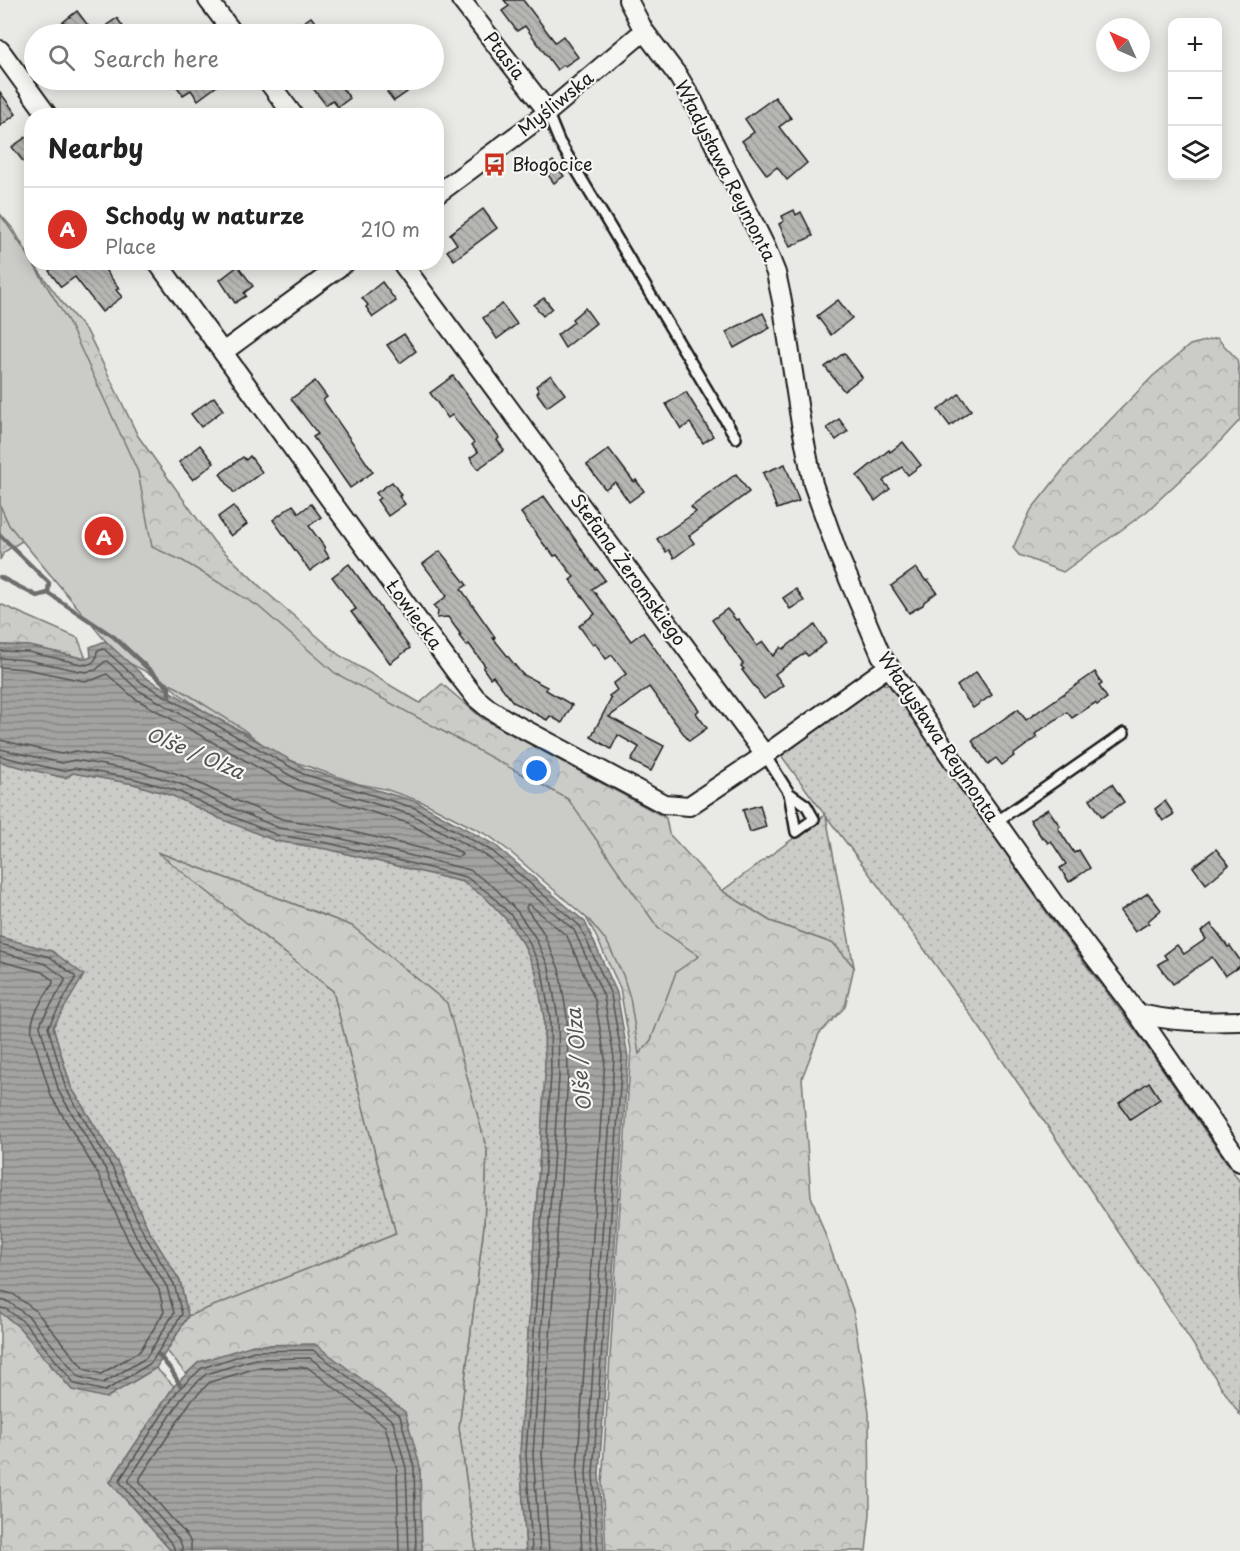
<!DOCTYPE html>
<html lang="en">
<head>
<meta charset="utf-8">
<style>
	body { margin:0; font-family:"Playpen Sans",sans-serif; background:#f6f6f6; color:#222 }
	.controls { position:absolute; right:18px; top:18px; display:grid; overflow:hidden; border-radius:12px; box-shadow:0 3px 15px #0003 }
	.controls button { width:54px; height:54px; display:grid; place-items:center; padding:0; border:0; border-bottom:2px solid #e0e0e0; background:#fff; color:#222; font:30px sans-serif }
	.compass { position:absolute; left:1096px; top:18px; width:54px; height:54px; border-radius:50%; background:#fff; box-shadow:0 3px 15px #0003; rotate:315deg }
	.you { position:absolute; left:537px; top:771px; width:21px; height:21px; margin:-15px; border:4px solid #fff; border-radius:50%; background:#1a73e8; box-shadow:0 0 0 9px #1a73e833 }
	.badge { display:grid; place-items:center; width:39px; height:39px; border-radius:50%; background:#d93025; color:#fff; font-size:20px; font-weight:700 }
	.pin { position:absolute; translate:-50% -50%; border:3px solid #fff; box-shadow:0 2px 6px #0006 }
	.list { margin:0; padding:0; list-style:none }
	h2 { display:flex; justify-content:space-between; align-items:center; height:78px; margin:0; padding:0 24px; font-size:26px }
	h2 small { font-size:20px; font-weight:400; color:#767676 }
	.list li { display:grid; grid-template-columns:39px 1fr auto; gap:18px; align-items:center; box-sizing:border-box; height:84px; padding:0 24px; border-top:2px solid #e0e0e0 }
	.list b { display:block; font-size:22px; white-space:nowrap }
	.list p { margin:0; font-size:20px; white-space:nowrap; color:#767676 }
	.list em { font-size:20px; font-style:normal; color:#767676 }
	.icon { flex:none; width:33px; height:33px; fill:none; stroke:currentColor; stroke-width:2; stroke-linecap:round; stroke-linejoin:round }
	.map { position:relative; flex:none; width:1240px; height:1551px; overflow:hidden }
	.search { position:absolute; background:#fff; box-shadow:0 3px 15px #0003; left:24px; top:24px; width:420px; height:66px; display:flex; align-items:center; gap:15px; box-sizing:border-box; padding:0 21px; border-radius:33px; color:#767676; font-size:22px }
	.panel { position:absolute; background:#fff; box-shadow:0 3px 15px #0003; left:24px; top:108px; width:420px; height:162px; border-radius:24px }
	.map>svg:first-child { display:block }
</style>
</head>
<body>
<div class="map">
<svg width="1240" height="1551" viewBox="0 0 1240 1551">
	<defs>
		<pattern id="grass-dots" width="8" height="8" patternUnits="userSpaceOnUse" patternTransform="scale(1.5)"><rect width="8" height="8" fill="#cbcbc7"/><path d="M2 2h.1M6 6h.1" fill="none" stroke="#aeaeaa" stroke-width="1.8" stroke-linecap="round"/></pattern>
		<pattern id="forest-crowns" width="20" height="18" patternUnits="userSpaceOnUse" patternTransform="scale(1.5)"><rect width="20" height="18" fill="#cbcbc7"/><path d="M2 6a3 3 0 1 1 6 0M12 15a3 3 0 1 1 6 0" fill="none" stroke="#aeaeaa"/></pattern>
		<pattern id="water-rules" width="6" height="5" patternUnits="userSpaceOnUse" patternTransform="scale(1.5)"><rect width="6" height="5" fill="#a3a3a1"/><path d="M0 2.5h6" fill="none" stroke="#848482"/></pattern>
		<pattern id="building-back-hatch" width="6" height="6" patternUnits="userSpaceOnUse" patternTransform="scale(1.5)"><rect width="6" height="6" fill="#b6b6b3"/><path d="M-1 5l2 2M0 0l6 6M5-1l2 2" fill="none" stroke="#9c9c99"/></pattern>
	</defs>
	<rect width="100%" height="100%" fill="#e9e9e5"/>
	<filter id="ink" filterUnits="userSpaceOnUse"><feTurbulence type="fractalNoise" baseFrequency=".0167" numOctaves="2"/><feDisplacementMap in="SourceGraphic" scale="12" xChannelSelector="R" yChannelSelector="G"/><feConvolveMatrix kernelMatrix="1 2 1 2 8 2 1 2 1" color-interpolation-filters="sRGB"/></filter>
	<g filter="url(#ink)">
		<g fill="url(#grass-dots)" stroke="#747472" stroke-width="1.5">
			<path d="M 877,683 L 890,685 L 1049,916 L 1141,1038 L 1240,1182 L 1240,1415 C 1106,1213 973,1009 826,816 L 854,967 L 834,944 L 770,921 L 722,891 L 825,815 L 780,754 Z"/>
			<polygon points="0,762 65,778 73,773 134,784 173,796 276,841 327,849 463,882 487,899 506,919 523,943 537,973 544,1018 545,1076 520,1454 526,1551 476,1551 459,1428 484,1225 487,1150 352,926 160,853 333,991 396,1234 188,1316 180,1281 149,1231 118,1164 71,1087 53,1027 8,940 0,937"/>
		</g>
		<g fill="url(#forest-crowns)" stroke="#747472" stroke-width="1.5">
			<polygon points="0,214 14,230 31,260 32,262 33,263 61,301 88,333 138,436 214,542 266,592 339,655 420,703 442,684 483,719 666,818 669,834 722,891 770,921 834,944 854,967 845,1007 819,1034 802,1078 811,1196 853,1310 869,1413 870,1514 866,1551 606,1551 602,1483 616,1263 631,1050 620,988 595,934 576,899 450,804 352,777 314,769 207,713 178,693 128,647 30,536 4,552 0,560"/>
			<polygon points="1217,338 1237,359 1240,379 1240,420 1212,450 1146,512 1063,572 1019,555 1013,548 1031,510 1070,461 1153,376 1190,345"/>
			<polygon points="0,604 78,638 86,659 29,646 0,645"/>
			<polygon points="157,852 352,926 447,1003 487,1150 484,1225 459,1428 476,1551 422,1551 422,1545 199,1362 186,1374 167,1351 188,1316 396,1234 333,991"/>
			<polygon points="0,1312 19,1327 52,1367 106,1398 156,1368 174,1386 110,1482 171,1551 0,1551"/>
		</g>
		<polygon fill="#cbcbc7" stroke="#747472" stroke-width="1.5" points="0,214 28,255 68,321 138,472 152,547 183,561 258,606 335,673 568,799 658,928 699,956 676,972 651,1040 639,1054 630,998 623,975 607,942 590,921 508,850 489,836 425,803 385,789 359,784 278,756 240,727 178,688 125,661 103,638 9,525 0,505"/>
		<g fill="url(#water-rules)" stroke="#6d6d6c" stroke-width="1.5">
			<polygon points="105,641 146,678 306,769 417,802 495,845 585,922 617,993 628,1057 599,1474 604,1551 526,1551 520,1454 545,1076 544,1018 536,973 523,943 506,919 487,899 463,882 327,849 276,841 221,819 173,796 134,784 73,773 65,778 0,762 0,645 29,646 86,659 91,657 90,647"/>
			<polygon points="0,937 52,951 84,975 53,1027 71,1087 118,1164 149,1231 180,1281 188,1316 156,1368 106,1398 72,1390 19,1327 0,1312"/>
			<polygon points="315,1344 405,1412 420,1466 422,1551 171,1551 110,1482 174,1386 199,1362 253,1345"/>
		</g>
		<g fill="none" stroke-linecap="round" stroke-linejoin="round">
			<g stroke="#525251" stroke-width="1.5">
				<path d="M 0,651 L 28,652 L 86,665 C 95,663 96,660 97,651 L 104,649 L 142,683 L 303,774 L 415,808 L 492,851 L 580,926 L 611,995 L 622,1057 L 593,1474 L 598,1551"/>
				<polyline points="0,658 27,660 85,672 96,670 104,662 107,661 138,690 300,781 412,815 488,857 574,930 604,997 614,1058 586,1473 591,1551"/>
				<polyline points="0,667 26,669 84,681 93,680 107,674 134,698 296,789 408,823 460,852 462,855 458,857 332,827 282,819 230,798 181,775 139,762 76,751 61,754 0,740"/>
				<polyline points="0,749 62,763 75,760 137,771 178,783 227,806 279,828 330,836 470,870 495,888 517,911 535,937 549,968 558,1018 559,1077 533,1454 540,1551"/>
				<polyline points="0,756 63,771 74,768 135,779 175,790 224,813 277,835 328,843 466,877 490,894 511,915 528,940 542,971 550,1018 551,1075 526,1454 532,1551"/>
				<polyline points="0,944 50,957 75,976 75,979 48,1027 66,1089 112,1167 144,1234 174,1284 182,1314 151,1363 105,1391 75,1384 24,1322 6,1309 0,1308"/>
				<polyline points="0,952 46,964 65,978 65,981 42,1020 40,1026 59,1092 106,1170 137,1238 167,1287 174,1313 146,1358 103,1383 79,1377 29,1317 9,1302 0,1300"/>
				<path d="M 0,961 L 42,972 L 53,980 L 53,983 C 44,998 29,1016 32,1034 L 51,1096 L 98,1174 L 129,1242 L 159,1290 L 164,1312 L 140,1351 L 101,1374 L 84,1369 L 35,1310 L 13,1294 L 0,1291"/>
				<polyline points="175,1551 173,1545 119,1481 178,1390 202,1368 254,1351 313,1350 400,1416 414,1467 416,1551"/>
				<polyline points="182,1551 182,1546 179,1540 129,1482 129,1479 184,1395 206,1374 255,1359 310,1358 393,1421 406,1468 409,1551"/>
				<polyline points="191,1551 191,1543 188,1537 140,1482 140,1478 191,1401 210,1382 257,1368 307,1367 385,1426 397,1469 399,1551"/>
				<polyline points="549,1551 542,1454 568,1077 567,1017 559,969 543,932 526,908 527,905 529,904 567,936 595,1000 605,1058 577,1473 582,1551"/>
			</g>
			<g stroke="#6d6d6c" stroke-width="4.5">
				<polyline points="0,535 49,583 48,593"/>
				<polyline points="0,577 37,596 48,593 114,637 169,688 169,697"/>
				<polyline points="159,1355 172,1371 180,1385"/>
			</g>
		</g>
		<g fill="url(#building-back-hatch)" stroke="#1c1c1c" stroke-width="1.5">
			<polygon points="504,0 523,0 555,42 563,36 578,57 565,66 564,65 557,70 525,26 517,31 502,11 509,6"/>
			<polygon points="77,11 90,28 82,34 64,34 58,26"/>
			<polygon points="311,17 324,34 287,34 308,19"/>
			<polygon points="117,18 124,28 116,34 114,34 107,25"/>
			<polygon points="172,80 225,80 198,100 191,90 183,95"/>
			<polygon points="320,80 336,80 350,98 338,107 332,100 326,105 311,86"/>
			<polygon points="399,82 407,92 394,101 387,92"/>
			<polygon points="0,92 16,114 0,126"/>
			<polygon points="775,97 791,118 779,127 807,163 787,180 777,167 767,175 742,141 754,132 745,119"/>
			<polygon points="32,133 32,173 12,147"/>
			<polygon points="553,161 564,176 554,183 543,168"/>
			<polygon points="483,209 497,228 454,260 447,251 457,244 450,234"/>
			<polygon points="794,210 796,215 801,212 813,236 790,247 779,224 784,221 782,216"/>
			<polygon points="61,262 99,262 119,288 116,290 122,297 102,312 75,277 61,287 49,271"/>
			<polygon points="238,266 253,286 244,293 246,296 235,303 220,280"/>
			<polygon points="382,282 396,301 373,317 366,307 368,305 362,298"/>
			<polygon points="544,298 552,308 543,316 534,305"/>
			<polygon points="838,300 852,318 831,335 817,316"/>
			<polygon points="502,304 517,324 497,339 483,318"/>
			<polygon points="585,308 596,323 565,348 557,335 574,322 572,319"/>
			<polygon points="763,313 770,328 734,348 726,332"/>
			<polygon points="404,334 416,351 400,363 387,345"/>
			<polygon points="844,353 862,377 844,391 825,367"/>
			<polygon points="551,375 565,394 547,407 537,393 539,391 536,386"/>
			<polygon points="453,376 499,438 497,440 504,450 478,469 470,458 478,452 472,445 474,443 452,415 448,418 430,393"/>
			<polygon points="315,381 327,397 323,400 373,472 350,488 328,456 327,456 313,437 318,434 291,399"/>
			<polygon points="686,392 713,436 703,443 690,423 681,429 666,404"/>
			<polygon points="959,394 971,410 950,426 938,410"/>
			<polygon points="214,397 223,410 201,427 191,414"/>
			<polygon points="839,419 848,431 836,440 827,428"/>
			<polygon points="903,442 921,465 908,475 902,467 883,481 890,489 875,501 857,476 889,450 890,452"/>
			<polygon points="200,445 214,463 193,480 179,462"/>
			<polygon points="609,449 634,482 636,480 644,491 629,502 615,482 605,489 587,465"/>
			<polygon points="250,456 262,472 234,493 220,474 243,457 246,460"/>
			<polygon points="785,464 799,501 777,509 763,473"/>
			<polygon points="736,474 749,492 689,536 694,543 674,558 669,550 666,552 657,539 696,512 691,507"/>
			<polygon points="392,482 401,495 399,496 405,504 388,516 377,500 380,498 376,493"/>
			<polygon points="544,496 582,549 581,549 596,570 597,569 605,580 592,589 631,641 643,632 699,710 696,713 707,728 689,741 649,687 609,717 664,746 651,771 631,761 639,747 618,735 611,749 591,737 611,699 609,696 617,690 613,684 626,674 612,655 606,659 595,643 593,645 579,626 595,614 570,580 574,577 557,555 554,556 549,549 548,550 521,513"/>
			<polygon points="311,504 321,517 309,526 325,548 324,549 329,557 310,571 273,520 293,505 299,513"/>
			<polygon points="233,506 247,524 231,536 220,522 221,522 218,517"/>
			<polygon points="440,551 467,585 461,589 495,637 493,638 522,674 547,687 546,690 572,705 562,723 550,716 547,720 513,702 493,676 490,678 483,668 485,666 469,644 467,646 459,636 461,635 448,617 437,618 438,611 434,606 447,596 423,564"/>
			<polygon points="349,564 410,648 390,663 351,612 356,609 332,577"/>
			<polygon points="916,568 926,581 928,580 937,592 924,602 923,605 909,613 891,586"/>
			<polygon points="796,589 804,601 790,609 783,598"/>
			<polygon points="727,609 736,620 738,619 757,646 763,642 773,656 781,647 783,649 815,625 826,643 808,656 805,653 775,674 783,685 764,699 742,670 744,669 741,666 743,664 712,620"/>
			<polygon points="976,672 992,695 973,708 957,686"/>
			<polygon points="1095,672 1102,684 1099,686 1107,698 1097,705 1095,703 1072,718 1067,712 1035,734 1037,737 1013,755 1014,756 1002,765 996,758 988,764 972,741 1018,709 1026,720"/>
			<polygon points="1112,784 1124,802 1102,817 1090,799"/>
			<polygon points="1165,801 1174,814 1163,821 1155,809"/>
			<polygon points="760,805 766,827 750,832 743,810"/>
			<polygon points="1048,809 1060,826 1058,828 1074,853 1079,850 1090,868 1069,882 1060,868 1066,864 1051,841 1048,843 1043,837 1042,838 1030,820"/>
			<polygon points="1216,849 1229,865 1206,884 1193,867"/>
			<polygon points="1148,893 1161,910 1148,921 1149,923 1135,932 1120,911"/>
			<polygon points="1211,924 1228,947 1230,946 1240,960 1240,966 1225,976 1212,957 1173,984 1158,964 1167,959 1164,955 1177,945 1184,954 1206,939 1201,932"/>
			<polygon points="1149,1082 1160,1099 1130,1119 1119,1103"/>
		</g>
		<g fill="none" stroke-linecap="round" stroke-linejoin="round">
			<defs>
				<g id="lane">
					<polyline points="548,112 550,119 559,141 736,438"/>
					<polyline points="765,755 789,793 796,832 814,819 806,805 789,793"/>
					<polyline points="996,822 1124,733"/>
				</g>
				<g id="street">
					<polyline points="208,0 234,34"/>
					<polyline points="461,0 548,112"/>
					<polyline points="628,0 644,31 678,76 693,101 766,248 776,273 782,301 800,418 813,484 838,554 881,655 967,781 1055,905 1137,1013 1240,1162"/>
					<polyline points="0,50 48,116"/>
					<polyline points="267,80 294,116"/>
					<polyline points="436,195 548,112 644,31"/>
					<polyline points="157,262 455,671 476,698 488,708 507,720 664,804 689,806 765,755 889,666"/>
					<polyline points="401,262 765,755"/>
					<polyline points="223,352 346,262"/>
					<path d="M 1137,1013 C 1170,1022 1206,1022 1240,1021"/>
				</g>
			</defs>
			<use href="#lane" stroke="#1c1c1c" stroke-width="14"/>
			<use href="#street" stroke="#1c1c1c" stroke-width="22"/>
			<use href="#lane" stroke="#f6f6f2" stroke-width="9"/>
			<use href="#street" stroke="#f6f6f2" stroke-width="18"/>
		</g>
	</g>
	<defs>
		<symbol id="bus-bare" viewBox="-9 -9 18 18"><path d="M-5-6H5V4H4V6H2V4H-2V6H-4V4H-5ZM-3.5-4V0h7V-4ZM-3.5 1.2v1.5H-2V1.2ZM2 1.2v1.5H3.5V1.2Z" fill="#c8321e" stroke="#f6f6f2" stroke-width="2.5" paint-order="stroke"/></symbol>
	</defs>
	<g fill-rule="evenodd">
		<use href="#bus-bare" x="478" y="148" width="33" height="33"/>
	</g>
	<g text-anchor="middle" stroke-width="4.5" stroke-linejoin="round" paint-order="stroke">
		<g font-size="18" fill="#1c1c1c" stroke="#f6f6f2">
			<text transform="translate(504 56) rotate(52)" y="6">Ptasia</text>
			<text transform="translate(556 104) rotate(-39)" y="6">Myśliwska</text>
			<text transform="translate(725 171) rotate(63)" y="6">Władysława Reymonta</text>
			<text transform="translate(628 570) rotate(54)" y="6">Stefana Żeromskiego</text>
			<text transform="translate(414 615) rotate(54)" y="6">Łowiecka</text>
			<text transform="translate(938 737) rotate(56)" y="6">Władysława Reymonta</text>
		</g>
		<g font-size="18" fill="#1c1c1c" stroke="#f6f6f2" text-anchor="start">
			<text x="512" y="171">Błogocice</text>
		</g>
		<g font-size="20" font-style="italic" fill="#525251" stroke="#f6f6f2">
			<text transform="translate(195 753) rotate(23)" y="7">Olše / Olza</text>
			<text transform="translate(579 1060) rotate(-96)" y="7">Olše / Olza</text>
		</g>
	</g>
</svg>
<div class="controls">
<button>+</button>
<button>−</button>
<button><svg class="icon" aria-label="layers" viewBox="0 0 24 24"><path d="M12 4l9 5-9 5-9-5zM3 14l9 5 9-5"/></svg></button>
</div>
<svg class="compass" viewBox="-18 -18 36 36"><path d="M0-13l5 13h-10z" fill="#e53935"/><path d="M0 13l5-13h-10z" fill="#767676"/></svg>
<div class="you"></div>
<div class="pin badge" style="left:104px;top:536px">A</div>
<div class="search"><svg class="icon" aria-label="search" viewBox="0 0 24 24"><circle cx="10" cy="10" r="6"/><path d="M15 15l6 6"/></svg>Search here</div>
<section class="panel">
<h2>Nearby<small></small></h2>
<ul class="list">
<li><span class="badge">A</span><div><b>Schody w naturze</b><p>Place</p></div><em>210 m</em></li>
</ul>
</section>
</div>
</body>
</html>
